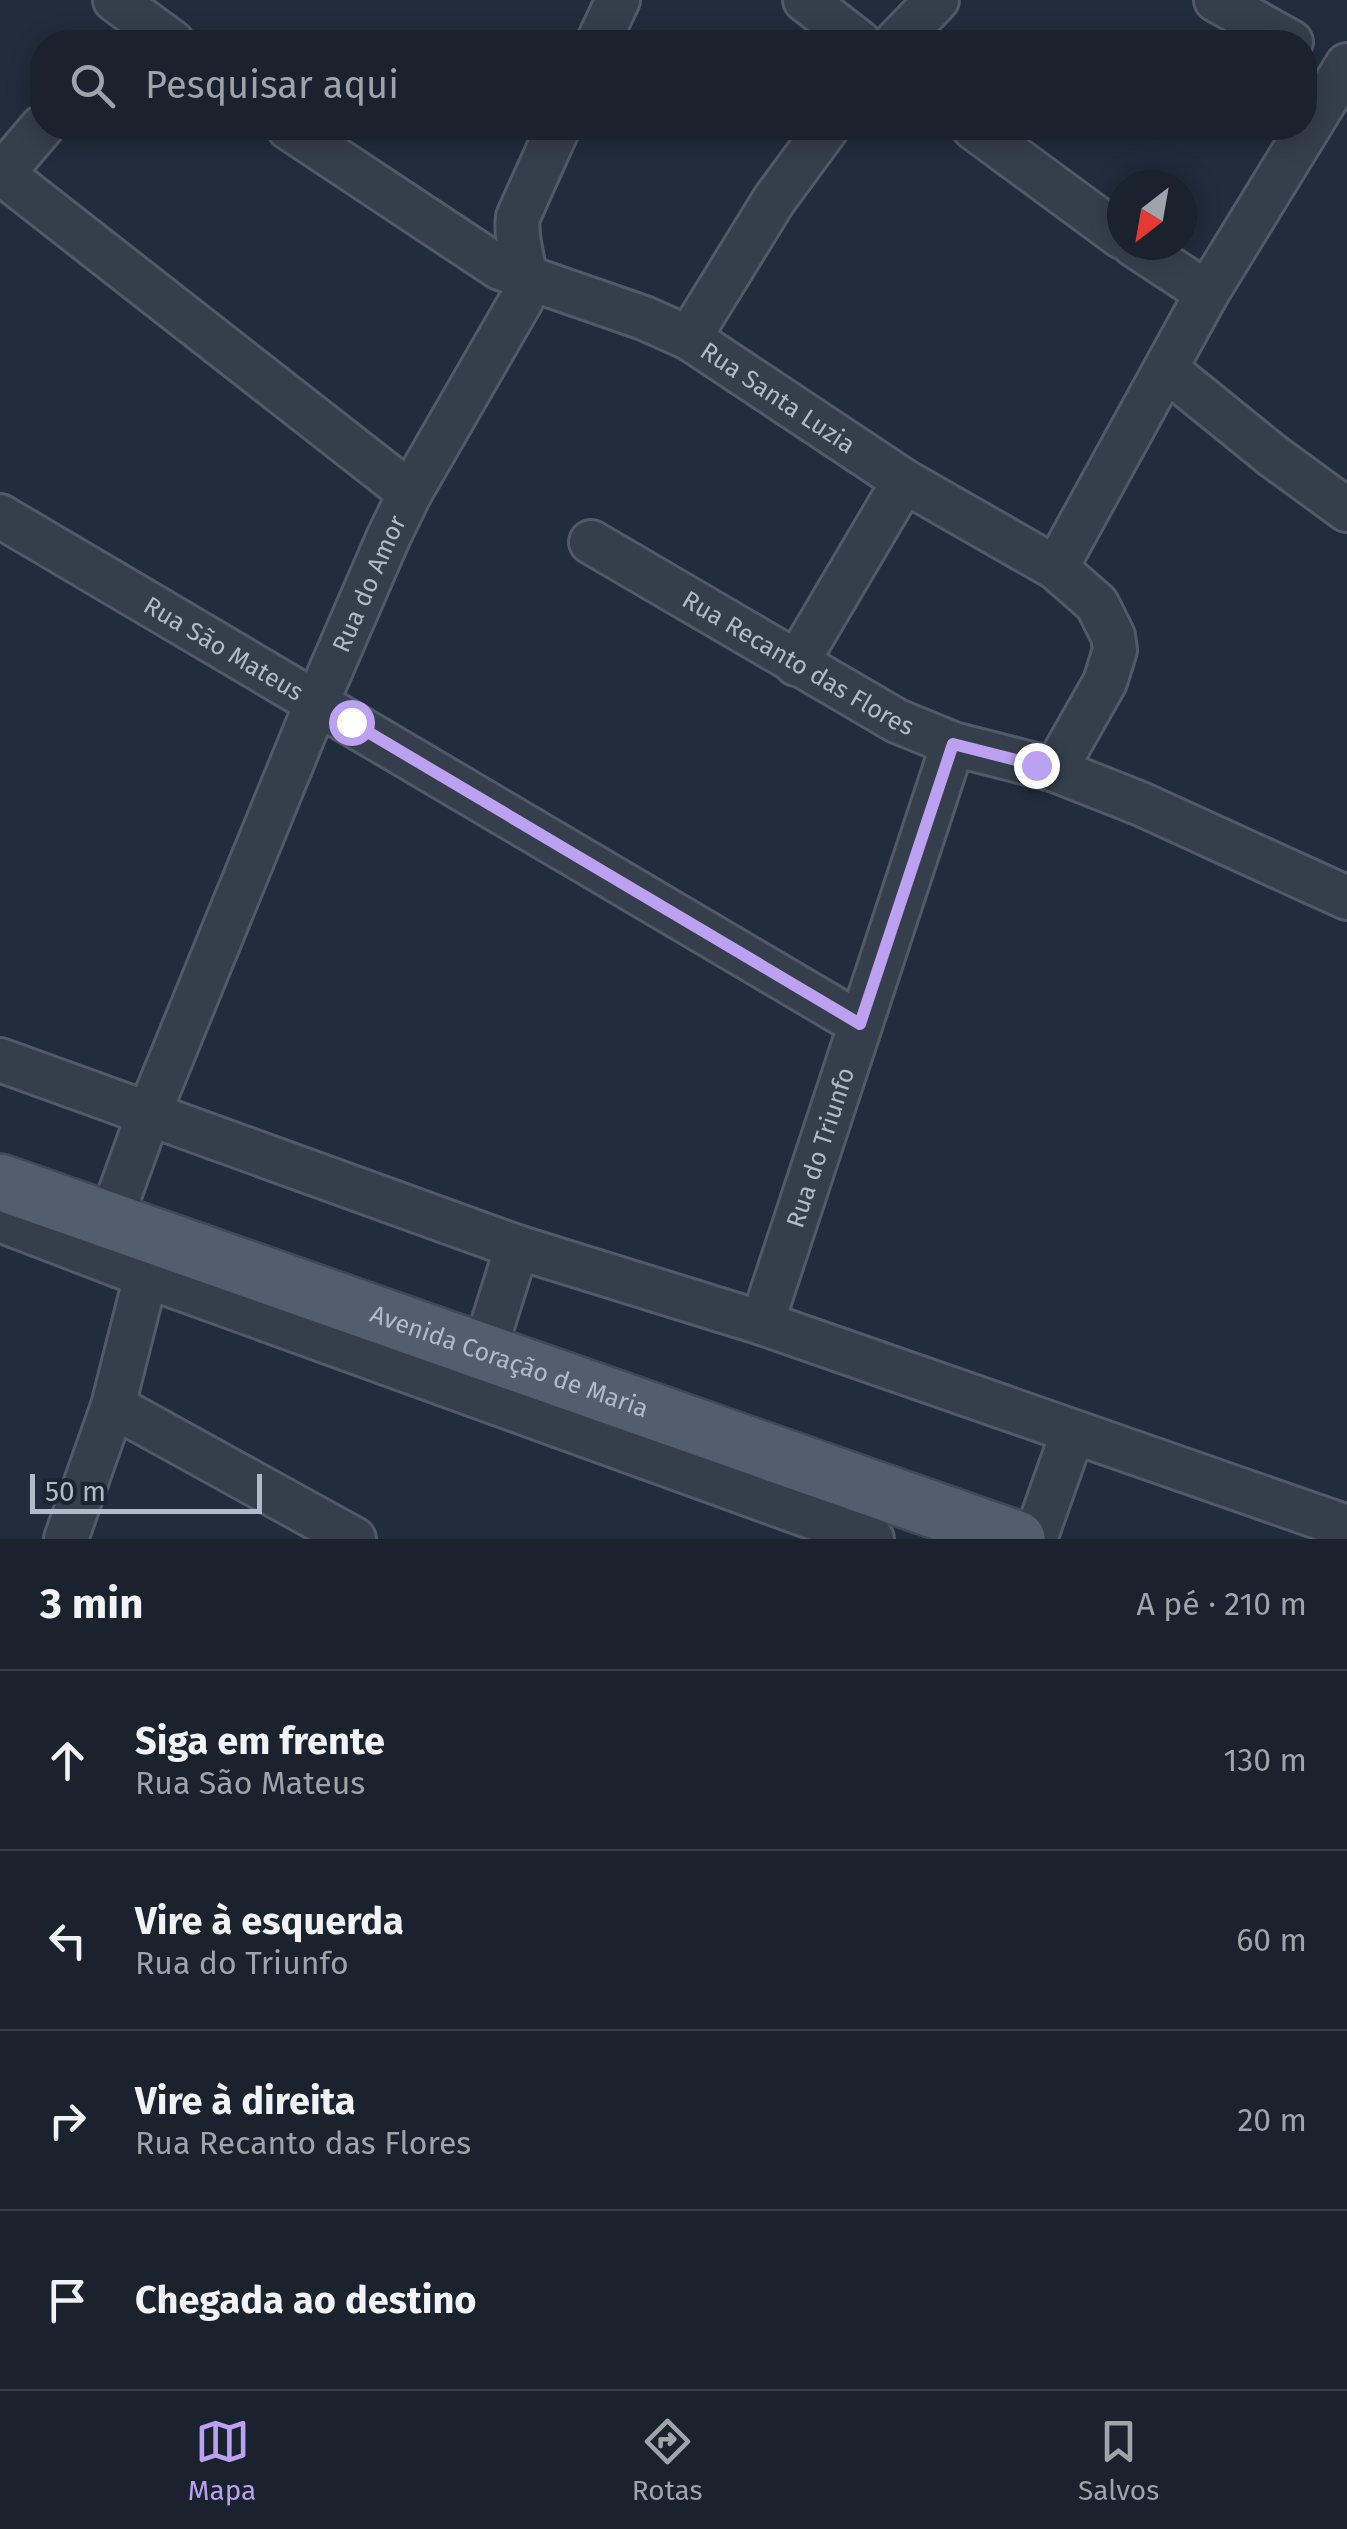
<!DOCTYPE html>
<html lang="pt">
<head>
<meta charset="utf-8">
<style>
	body { margin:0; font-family:"Fira Sans",sans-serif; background:#222a35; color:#f1f3f6 }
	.compass { position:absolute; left:1107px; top:170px; width:90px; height:90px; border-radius:50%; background:#19222d; box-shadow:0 5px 25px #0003; rotate:211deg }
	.scale { position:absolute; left:30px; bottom:25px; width:232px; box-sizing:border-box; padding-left:10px; border:5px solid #b1bac8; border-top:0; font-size:28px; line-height:35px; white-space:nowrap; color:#b1bac8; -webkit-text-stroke:8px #1b2431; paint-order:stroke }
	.stop { position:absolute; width:30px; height:30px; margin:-22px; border:8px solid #bca0f2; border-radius:50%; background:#fff }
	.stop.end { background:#bca0f2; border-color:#fff; box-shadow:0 2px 10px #0008 }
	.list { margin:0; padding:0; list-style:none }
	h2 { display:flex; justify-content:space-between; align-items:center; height:130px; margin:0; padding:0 40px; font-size:42px }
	h2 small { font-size:32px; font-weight:400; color:#9fa4aa }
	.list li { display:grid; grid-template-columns:65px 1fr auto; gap:30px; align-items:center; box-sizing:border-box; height:180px; padding:0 40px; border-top:2px solid #373f49 }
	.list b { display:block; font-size:38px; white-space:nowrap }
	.list p { margin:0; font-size:32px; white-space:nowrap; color:#9fa4aa }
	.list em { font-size:32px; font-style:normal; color:#9fa4aa }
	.icon { flex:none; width:55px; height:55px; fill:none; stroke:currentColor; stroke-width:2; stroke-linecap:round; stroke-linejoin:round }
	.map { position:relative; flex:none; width:1347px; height:1539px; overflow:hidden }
	.search { position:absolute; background:#19222d; box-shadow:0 5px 25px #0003; left:30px; right:30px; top:30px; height:110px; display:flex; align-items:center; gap:25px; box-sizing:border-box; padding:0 35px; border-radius:40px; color:#9fa4aa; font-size:38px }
	.sheet { height:850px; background:#19222d }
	nav { display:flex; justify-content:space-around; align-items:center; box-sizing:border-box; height:140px; border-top:2px solid #373f49; background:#19222d; font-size:28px; color:#9fa4aa }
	nav a { display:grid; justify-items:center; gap:5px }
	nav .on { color:#bca0f2 }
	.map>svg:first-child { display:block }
</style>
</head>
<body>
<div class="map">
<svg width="1347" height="1539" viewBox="0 0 1347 1539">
	<rect width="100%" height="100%" fill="#212d3c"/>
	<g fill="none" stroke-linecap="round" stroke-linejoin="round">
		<defs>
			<g id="minor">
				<polyline points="115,0 172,42"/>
				<polyline points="805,0 859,42"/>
				<polyline points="1216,0 1291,42"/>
				<polyline points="598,42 618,0"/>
				<polyline points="896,42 937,0"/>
				<path id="s1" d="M 289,128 L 500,268 L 644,318 L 689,338 L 904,481 L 1056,568 L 1097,604 L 1113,636 L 1115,650 L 1105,682 L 1055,770"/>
				<polyline points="974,128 1122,237"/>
				<polyline points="0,172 410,493"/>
				<polyline points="2,174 42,127"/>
				<polyline points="1134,245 1207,293"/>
				<polyline points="689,338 774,200 827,128"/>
				<polyline points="1167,370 1273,456 1347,510"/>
				<path id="s2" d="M 0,516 L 860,1024"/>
				<path id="s3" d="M 591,542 L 897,721 L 953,744 L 1055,770 L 1141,804 L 1347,898"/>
				<polyline points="1056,568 1207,293 1347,65"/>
				<polyline points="796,664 904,481"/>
				<polyline points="0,1060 517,1247 762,1323 1347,1527"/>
				<polyline points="0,1220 146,1276 872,1539"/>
				<path id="s4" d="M 110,1221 L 149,1113 L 317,702 L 389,536 L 410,493 L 522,299 C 531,270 514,246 518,217 L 558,128"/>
				<path id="s5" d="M 762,1323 L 953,744"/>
				<polyline points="484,1352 517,1247"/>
				<polyline points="113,1406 354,1539"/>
				<polyline points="66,1539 113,1406 152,1252"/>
				<polyline points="1035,1539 1073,1432"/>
			</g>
			<g id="major">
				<path id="s6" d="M 0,1182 L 1017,1539"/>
			</g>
		</defs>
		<use href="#minor" stroke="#515a67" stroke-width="48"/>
		<use href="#major" stroke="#3f4855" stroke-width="60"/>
		<use href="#minor" stroke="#353f4c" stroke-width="42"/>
		<use href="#major" stroke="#535e6c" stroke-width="55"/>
	</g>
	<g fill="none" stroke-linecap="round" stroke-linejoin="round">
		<polyline stroke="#bca0f2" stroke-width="12" points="351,722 860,1024 953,744 1036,765"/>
	</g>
	<g text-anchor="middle" stroke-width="8" stroke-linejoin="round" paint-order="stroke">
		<g font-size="25" fill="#b1bac8" stroke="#1b2431">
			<text dy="9" stroke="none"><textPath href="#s1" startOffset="562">Rua Santa Luzia</textPath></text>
			<text dy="9" stroke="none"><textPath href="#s4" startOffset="688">Rua do Amor</textPath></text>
			<text dy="9" stroke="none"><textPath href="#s2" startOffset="260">Rua São Mateus</textPath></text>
			<text dy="9" stroke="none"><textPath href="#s3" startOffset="240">Rua Recanto das Flores</textPath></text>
			<text dy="9" stroke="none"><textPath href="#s5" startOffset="185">Rua do Triunfo</textPath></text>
			<text dy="9" stroke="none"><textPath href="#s6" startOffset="540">Avenida Coração de Maria</textPath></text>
		</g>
	</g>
</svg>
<svg class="compass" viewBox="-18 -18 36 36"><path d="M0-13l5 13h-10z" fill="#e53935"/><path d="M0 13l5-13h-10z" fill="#9fa4aa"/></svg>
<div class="scale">50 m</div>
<div class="stop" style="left:351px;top:722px"></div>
<div class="stop end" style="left:1036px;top:765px"></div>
<div class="search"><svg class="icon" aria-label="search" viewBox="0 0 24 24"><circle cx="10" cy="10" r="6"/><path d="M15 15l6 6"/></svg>Pesquisar aqui</div>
</div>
<section class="sheet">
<h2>3 min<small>A pé · 210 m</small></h2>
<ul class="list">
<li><svg class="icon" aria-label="ahead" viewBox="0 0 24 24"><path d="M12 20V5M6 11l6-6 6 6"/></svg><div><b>Siga em frente</b><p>Rua São Mateus</p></div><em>130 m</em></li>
<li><svg class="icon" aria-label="left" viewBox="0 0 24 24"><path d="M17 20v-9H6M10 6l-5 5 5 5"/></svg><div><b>Vire à esquerda</b><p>Rua do Triunfo</p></div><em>60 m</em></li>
<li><svg class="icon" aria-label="right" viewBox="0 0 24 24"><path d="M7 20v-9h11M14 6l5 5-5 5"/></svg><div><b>Vire à direita</b><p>Rua Recanto das Flores</p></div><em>20 m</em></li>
<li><svg class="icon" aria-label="arrive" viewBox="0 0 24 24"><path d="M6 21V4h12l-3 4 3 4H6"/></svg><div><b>Chegada ao destino</b></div></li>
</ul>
</section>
<nav>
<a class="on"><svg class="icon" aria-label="map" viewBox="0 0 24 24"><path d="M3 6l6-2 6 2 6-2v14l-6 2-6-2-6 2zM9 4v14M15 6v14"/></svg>Mapa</a>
<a><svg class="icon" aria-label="directions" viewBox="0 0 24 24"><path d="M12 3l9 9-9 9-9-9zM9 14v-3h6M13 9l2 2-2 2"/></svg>Rotas</a>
<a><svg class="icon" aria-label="saved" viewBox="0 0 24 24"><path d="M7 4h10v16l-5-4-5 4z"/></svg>Salvos</a>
</nav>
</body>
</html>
